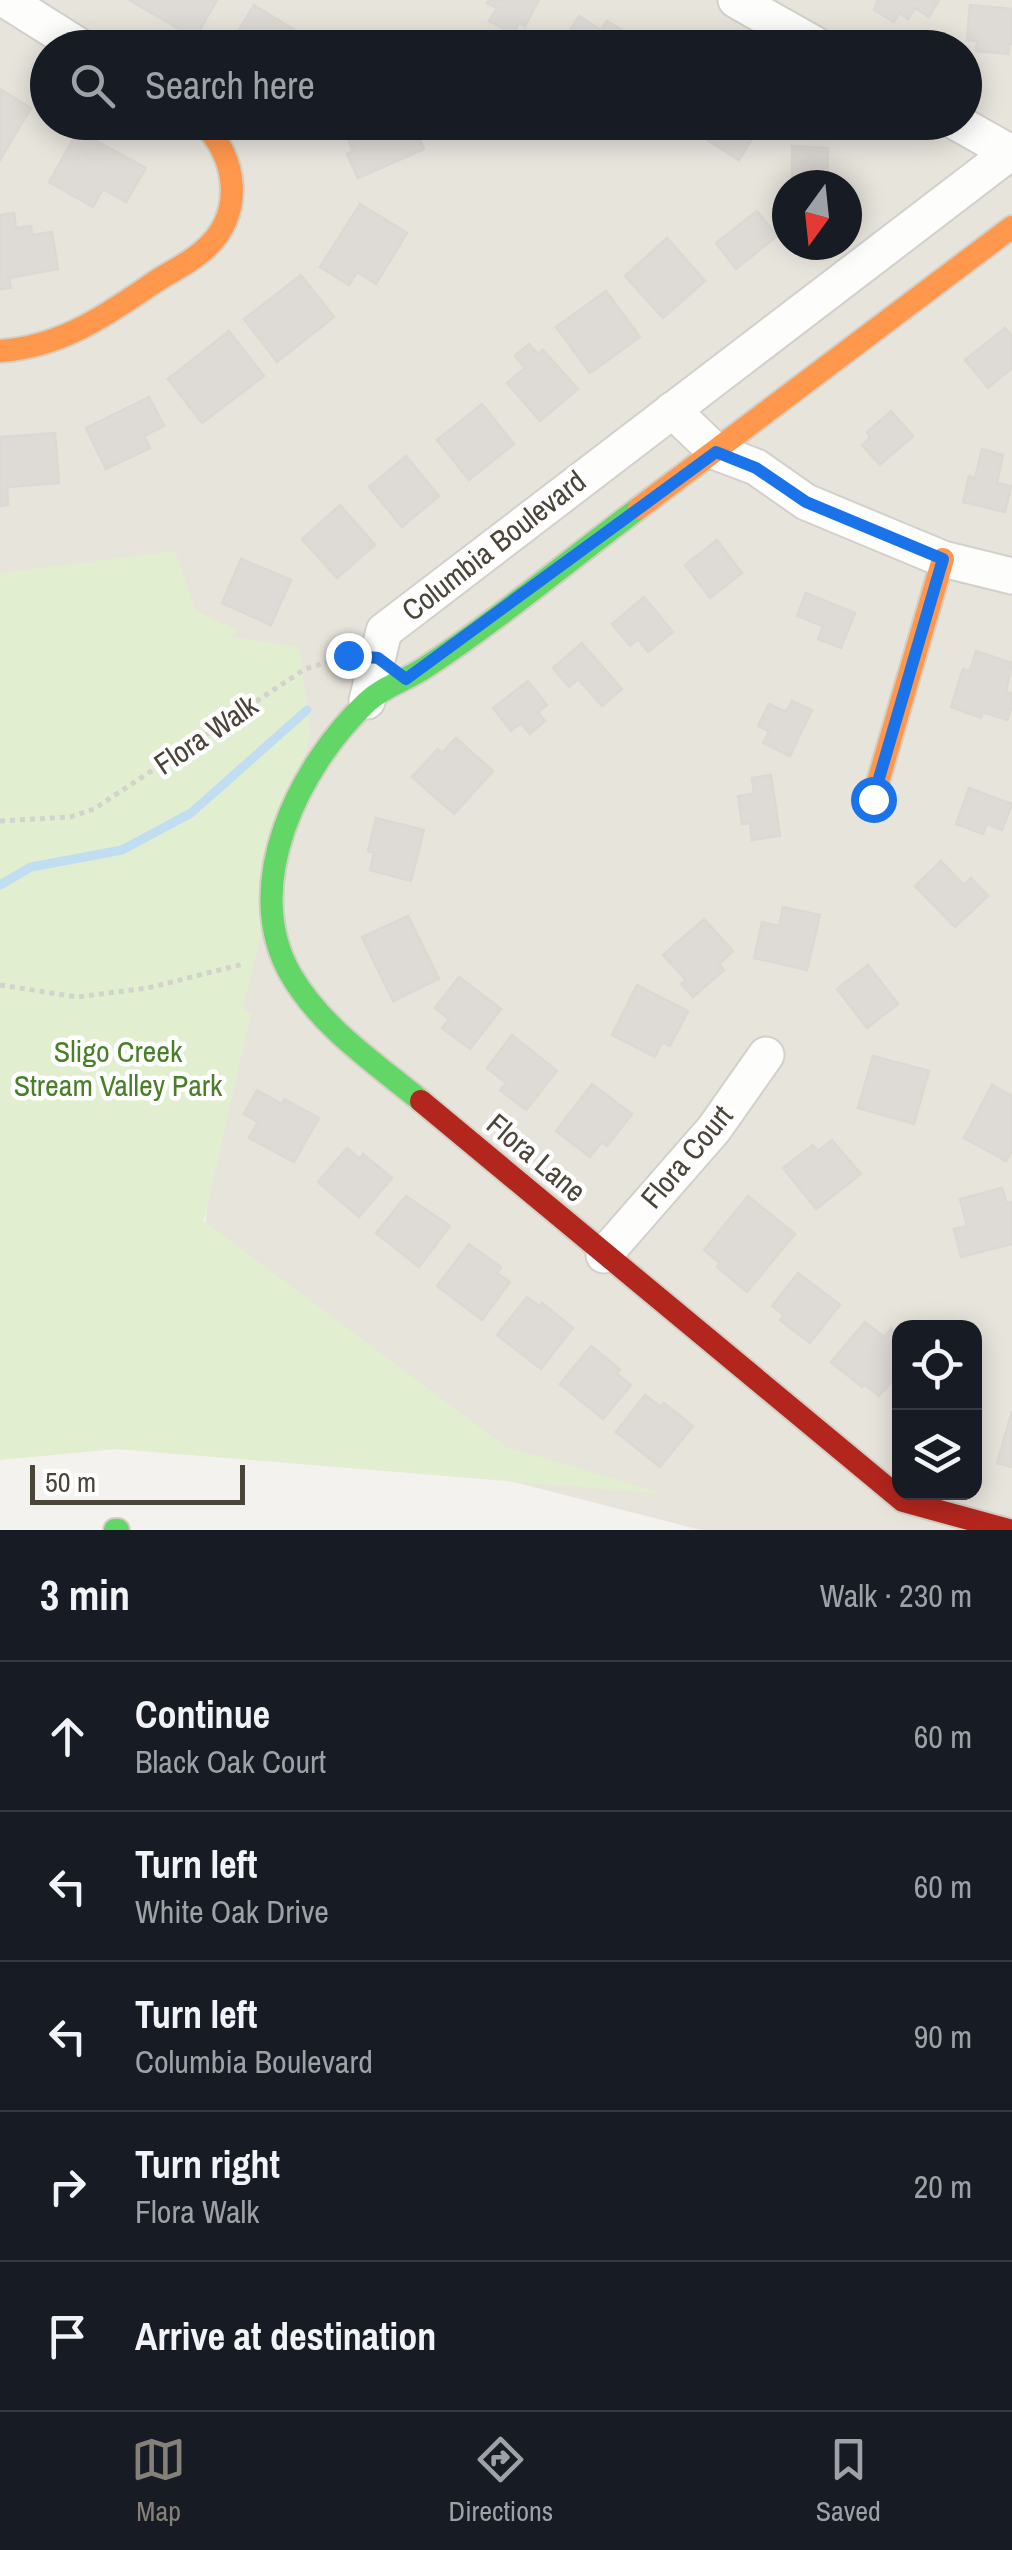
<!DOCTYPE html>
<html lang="en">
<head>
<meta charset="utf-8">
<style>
	body { margin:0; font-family:"Archivo Narrow",sans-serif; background:#242831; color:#f1f3f6 }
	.controls { position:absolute; right:30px; bottom:30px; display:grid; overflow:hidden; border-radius:20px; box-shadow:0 5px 25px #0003 }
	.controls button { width:90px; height:90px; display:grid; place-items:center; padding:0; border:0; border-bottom:2px solid #363941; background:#171b24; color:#f1f3f6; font:50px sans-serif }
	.compass { position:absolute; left:772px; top:170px; width:90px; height:90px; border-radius:50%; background:#171b24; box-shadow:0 5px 25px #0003; rotate:195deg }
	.scale { position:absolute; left:30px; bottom:25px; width:215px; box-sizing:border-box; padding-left:10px; border:5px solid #4b4439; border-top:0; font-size:28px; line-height:35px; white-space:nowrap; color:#4b4439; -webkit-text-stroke:8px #fff; paint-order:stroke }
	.stop { position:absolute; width:30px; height:30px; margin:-22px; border:8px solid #1a73e8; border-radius:50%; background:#fff }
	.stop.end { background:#1a73e8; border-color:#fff; box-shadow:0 2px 10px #0008 }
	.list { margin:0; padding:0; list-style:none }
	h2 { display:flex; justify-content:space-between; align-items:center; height:130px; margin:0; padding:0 40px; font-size:42px }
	h2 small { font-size:32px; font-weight:400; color:#9ea1a6 }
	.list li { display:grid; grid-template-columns:65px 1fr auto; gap:30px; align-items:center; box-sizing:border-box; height:150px; padding:0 40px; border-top:2px solid #363941 }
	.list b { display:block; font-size:38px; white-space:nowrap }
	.list p { margin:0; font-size:32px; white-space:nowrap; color:#9ea1a6 }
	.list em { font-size:32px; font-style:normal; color:#9ea1a6 }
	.icon { flex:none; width:55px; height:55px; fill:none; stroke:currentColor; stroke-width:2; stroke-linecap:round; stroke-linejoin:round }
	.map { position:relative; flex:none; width:1012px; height:1530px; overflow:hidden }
	.search { position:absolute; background:#171b24; box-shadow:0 5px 25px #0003; left:30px; right:30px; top:30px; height:110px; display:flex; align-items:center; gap:25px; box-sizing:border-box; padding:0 35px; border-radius:55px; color:#9ea1a6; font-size:38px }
	.sheet { height:880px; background:#171b24 }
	nav { display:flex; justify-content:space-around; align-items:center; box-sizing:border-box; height:140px; border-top:2px solid #363941; background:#171b24; font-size:28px; color:#9ea1a6 }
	nav a { display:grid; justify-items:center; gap:5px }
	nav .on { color:#868178 }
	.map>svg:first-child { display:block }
</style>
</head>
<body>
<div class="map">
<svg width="1012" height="1530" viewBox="0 0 1012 1530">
	<rect width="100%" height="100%" fill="#f4f2ee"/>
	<path fill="#e7e4dc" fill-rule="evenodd" d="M 0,0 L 1012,0 L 1012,1530 L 701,1530 L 506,1480 L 202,1259 L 240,865 L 0,808 ZM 48,48 L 964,48 L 964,122 L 48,122 ZM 787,185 L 847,185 L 847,245 L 787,245 ZM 900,1328 L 974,1328 L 974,1492 L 900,1492 Z"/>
	<polygon fill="#e1eecf" points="175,551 196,611 238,630 232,637 299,647 311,731 243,1008 251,1014 204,1221 506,1447 665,1494 116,1449 0,1460 0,573"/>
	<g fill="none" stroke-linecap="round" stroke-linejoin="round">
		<polyline stroke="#c0ddf1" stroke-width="9" points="0,885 31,867 122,850 191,813 307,710"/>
	</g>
	<g fill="#dedbd6" stroke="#dcd9d4" stroke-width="2.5">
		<polygon points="129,0 217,0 195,38"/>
		<polygon points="489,0 539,0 525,26 519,23 513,34 489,21 497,8 487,3"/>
		<polygon points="878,0 939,0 929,17 915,8 908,19 899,13 894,22 874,10"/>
		<polygon points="254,5 319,45 318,48 228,48"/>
		<polygon points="970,5 1012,9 1012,44 1009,44 1008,54 976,51 977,41 967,40"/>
		<polygon points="579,16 601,30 607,21 628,34 620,48 559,48"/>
		<polygon points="0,89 31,108 0,160"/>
		<polygon points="340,122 412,122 424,149 358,178 347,154 353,151"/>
		<polygon points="698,122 759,122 761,124 739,160 693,131"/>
		<polygon points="78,131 146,168 126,202 103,189 93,207 49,182"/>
		<polygon points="792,146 828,148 827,185 792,185"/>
		<polygon points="360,204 407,233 376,284 357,272 349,285 320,267"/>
		<polygon points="757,211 777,236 736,269 716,243"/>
		<polygon points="14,213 16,228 31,226 32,235 52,232 58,269 9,278 11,288 0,289 0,215"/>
		<polygon points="667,238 705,281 663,318 625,276"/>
		<polygon points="301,275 334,317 277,362 244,319"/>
		<polygon points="606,291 640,337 590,373 556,327"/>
		<polygon points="1005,328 1012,336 1012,368 988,388 965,360"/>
		<polygon points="229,331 264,376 202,423 168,379"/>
		<polygon points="529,344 538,354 543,350 578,389 540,421 507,383 525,368 515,356"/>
		<polygon points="149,397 164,426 144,436 150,448 106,469 86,428"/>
		<polygon points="482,404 514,444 469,480 437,440"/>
		<polygon points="891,411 913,436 880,465 862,445 870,438 867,432"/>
		<polygon points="55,433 59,483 7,487 8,505 0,506 0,437"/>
		<polygon points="982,449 1003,455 997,483 1011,486 1005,512 963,502 969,476 975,478"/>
		<polygon points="406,456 439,496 402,527 369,487"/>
		<polygon points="340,505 375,545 337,578 302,539"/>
		<polygon points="717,540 742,573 710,598 685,565"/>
		<polygon points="241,559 291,580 271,625 222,603"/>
		<polygon points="806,593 855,613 841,648 818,639 823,626 797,616"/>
		<polygon points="644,597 673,632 648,652 638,639 630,646 612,624"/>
		<polygon points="582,643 622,689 602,706 578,679 569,687 553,668"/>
		<polygon points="976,651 1012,663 1006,692 1012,694 1012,706 1007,720 983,712 981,718 951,707 963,669 970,671"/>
		<polygon points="528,681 547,705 538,712 545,721 530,734 521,723 511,731 493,708"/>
		<polygon points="792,701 812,710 790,756 763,743 769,731 758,726 769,704 786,712"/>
		<polygon points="456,738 493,771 454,814 412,777 438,749 442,753"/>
		<polygon points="771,775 780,836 752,840 750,823 742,824 738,796 754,794 752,778"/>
		<polygon points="969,788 1012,804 1002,830 987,824 983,834 956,824"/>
		<polygon points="376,818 424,830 411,881 370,870 374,853 368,851"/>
		<polygon points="941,861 964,885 971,878 988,896 955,927 915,886"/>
		<polygon points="783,907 820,915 807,970 754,958 762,922 779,926"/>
		<polygon points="408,916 439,979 393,1001 362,937"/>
		<polygon points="704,919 733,951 719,964 724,970 693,997 681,984 686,980 663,955"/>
		<polygon points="868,965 898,1004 867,1028 837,989"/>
		<polygon points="459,977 501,1009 470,1049 442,1028 449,1019 435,1008"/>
		<polygon points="637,985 688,1011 670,1046 662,1042 655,1057 612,1035"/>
		<polygon points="512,1035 557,1071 526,1110 500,1090 506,1083 487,1068"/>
		<polygon points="873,1056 929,1071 914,1124 858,1108"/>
		<polygon points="592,1084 632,1114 607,1146 602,1142 590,1157 556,1131"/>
		<polygon points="992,1085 1012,1096 1012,1150 1006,1161 964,1138"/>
		<polygon points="257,1090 282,1104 284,1099 319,1118 294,1162 249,1138 258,1122 244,1114"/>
		<polygon points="832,1140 861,1174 816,1209 783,1168 813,1145 818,1151"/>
		<polygon points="347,1148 360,1159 363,1154 392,1178 359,1217 318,1182"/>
		<polygon points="1002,1188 1007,1204 1012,1202 1012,1244 961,1257 954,1229 967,1226 960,1199"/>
		<polygon points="406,1196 450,1226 419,1267 376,1233"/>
		<polygon points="748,1196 795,1234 747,1292 717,1267 720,1263 704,1250"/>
		<polygon points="469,1244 501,1267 497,1273 510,1282 482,1320 437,1286"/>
		<polygon points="798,1273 840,1305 810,1343 780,1320 784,1315 772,1306"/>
		<polygon points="527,1297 540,1307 542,1303 573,1328 541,1369 497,1335"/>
		<polygon points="865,1322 884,1337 891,1328 900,1335 900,1371 879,1396 864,1384 862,1387 831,1362"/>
		<polygon points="591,1346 620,1369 616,1373 631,1385 603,1419 560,1384"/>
		<polygon points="645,1395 661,1407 664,1403 693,1426 660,1467 616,1432"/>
		<polygon points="1012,1411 1012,1467 997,1463"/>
	</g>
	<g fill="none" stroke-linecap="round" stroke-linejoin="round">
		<defs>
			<g id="street">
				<polyline points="6,0 82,48"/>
				<polyline points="736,0 821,48"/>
				<polyline points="956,122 1011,153"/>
				<polyline points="672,410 716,452 756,467 806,502 943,559 1012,576"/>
				<polyline points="367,701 384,631 1012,151"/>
				<polyline points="604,1255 714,1129 766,1055"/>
			</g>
			<g id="fast">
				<path d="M 421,1101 C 375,1063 321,1027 291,975 C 239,885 300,765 367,702 C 384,686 407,680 426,667 C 499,619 568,561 639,508"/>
				<polyline points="115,1530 118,1530"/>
			</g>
			<g id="slow">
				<path d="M 0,351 C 60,347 104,317 152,284 C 169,272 189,264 204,250 C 245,215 238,156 201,122"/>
				<polyline points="639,508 1012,227"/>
				<polyline points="873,799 943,559"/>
			</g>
			<polyline id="jam" points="421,1101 903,1501 1009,1530"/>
		</defs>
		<use href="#street" stroke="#d2d0cb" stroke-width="39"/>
		<use href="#fast" stroke="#d3cfc5" stroke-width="26"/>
		<use href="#slow" stroke="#d3cfc5" stroke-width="26"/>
		<use href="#jam" stroke="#d3cfc5" stroke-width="26"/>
		<g stroke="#d3d2cc" stroke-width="5" stroke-dasharray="5 5" stroke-linecap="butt">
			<polyline points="0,821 70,817 94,809 305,669 346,656"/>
			<polyline points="0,985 77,997 148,988 243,964"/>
		</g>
		<use href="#street" stroke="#fdfdfc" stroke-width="35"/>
		<use href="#fast" stroke="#63d668" stroke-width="22"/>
		<use href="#slow" stroke="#ff974d" stroke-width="22"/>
		<use href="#jam" stroke="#b3261e" stroke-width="22"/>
	</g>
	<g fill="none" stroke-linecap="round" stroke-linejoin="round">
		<polyline stroke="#1a73e8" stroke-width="12" points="348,655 378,658 406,679 716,452 756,468 806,502 943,559 873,799"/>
	</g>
	<g text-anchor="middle" stroke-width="9" stroke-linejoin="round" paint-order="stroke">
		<g font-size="30" fill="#4b4439" stroke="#fff">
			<text transform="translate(494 546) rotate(-38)" y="10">Columbia Boulevard</text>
			<text transform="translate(206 735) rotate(-34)" y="10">Flora Walk</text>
			<text transform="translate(687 1157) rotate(-50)" y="10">Flora Court</text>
			<text transform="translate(536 1158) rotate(40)" y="10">Flora Lane</text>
		</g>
		<g font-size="30" fill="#4a7f2a" stroke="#fff">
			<text x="118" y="1062">Sligo Creek<tspan x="118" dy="34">Stream Valley Park</tspan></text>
		</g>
	</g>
</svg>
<div class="controls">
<button><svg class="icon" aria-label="locate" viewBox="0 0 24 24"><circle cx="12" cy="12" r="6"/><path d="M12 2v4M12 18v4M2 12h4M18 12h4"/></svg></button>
<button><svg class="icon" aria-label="layers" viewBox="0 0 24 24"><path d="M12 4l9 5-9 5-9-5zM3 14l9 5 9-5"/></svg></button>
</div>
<svg class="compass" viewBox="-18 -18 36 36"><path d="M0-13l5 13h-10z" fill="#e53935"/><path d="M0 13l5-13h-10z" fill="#9ea1a6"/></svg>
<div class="scale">50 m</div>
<div class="stop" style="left:873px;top:799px"></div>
<div class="stop end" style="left:348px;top:655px"></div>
<div class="search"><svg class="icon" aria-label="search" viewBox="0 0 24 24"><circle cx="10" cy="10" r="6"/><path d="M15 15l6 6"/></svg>Search here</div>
</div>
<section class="sheet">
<h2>3 min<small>Walk · 230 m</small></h2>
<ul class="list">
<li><svg class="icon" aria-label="ahead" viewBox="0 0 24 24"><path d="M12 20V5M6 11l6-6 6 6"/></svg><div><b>Continue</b><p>Black Oak Court</p></div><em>60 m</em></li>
<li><svg class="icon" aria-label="left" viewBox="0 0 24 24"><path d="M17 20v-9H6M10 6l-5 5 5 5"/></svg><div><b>Turn left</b><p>White Oak Drive</p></div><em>60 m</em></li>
<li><svg class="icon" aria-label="left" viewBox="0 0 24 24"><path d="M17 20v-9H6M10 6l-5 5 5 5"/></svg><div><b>Turn left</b><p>Columbia Boulevard</p></div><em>90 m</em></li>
<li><svg class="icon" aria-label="right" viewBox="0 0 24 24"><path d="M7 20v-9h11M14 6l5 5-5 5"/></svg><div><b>Turn right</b><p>Flora Walk</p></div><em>20 m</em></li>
<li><svg class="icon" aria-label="arrive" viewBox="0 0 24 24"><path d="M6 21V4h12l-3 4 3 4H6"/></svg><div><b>Arrive at destination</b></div></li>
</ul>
</section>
<nav>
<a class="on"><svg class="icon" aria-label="map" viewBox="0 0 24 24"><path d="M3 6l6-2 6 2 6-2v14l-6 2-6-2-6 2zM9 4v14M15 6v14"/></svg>Map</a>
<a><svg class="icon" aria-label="directions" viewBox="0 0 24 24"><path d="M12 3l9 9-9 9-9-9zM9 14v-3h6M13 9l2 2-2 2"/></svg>Directions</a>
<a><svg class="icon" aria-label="saved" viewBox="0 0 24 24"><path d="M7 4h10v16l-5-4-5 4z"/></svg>Saved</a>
</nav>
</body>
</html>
